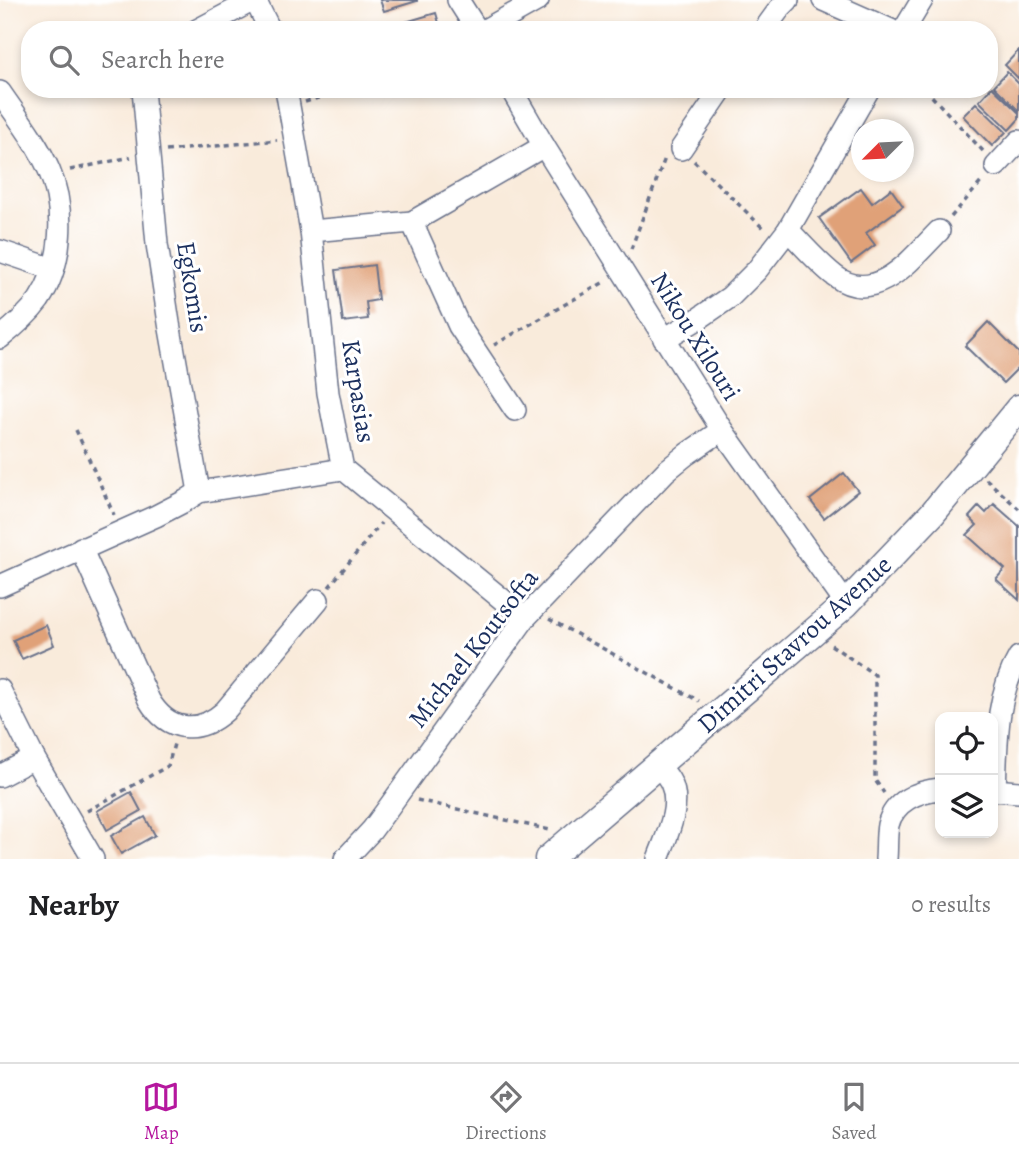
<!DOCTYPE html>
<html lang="en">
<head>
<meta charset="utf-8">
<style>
	body { margin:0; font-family:Alegreya,serif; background:#f6f6f6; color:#202124 }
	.controls { position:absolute; right:21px; bottom:21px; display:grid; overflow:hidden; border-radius:14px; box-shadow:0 4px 10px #0003 }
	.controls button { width:63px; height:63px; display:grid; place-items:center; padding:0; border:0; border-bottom:2px solid #e0e0e0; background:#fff; color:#202124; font:35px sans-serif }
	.compass { position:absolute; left:851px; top:119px; width:63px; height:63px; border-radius:50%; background:#fff; box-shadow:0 4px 10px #0003; rotate:246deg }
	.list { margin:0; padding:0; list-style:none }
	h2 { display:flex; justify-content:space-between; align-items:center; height:91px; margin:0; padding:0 28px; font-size:30px }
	h2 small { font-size:23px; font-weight:400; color:#757577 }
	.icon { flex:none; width:38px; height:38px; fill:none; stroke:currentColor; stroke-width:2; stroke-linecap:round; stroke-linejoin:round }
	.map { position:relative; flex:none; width:1019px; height:859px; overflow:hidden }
	.search { position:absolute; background:#fff; box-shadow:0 4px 10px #0003; left:21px; right:21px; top:21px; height:77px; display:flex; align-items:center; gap:18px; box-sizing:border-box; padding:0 24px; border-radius:28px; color:#757577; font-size:26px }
	.sheet { height:203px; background:#fff }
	nav { display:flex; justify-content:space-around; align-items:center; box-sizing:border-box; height:98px; border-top:2px solid #e0e0e0; background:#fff; font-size:19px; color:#757577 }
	nav a { display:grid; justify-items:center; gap:4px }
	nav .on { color:#b5179e }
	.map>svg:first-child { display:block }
</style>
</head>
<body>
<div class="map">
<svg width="1019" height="859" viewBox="0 0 1019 859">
	<rect width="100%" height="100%" fill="#fff"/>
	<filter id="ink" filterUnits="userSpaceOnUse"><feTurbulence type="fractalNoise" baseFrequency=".0143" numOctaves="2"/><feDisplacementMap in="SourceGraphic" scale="14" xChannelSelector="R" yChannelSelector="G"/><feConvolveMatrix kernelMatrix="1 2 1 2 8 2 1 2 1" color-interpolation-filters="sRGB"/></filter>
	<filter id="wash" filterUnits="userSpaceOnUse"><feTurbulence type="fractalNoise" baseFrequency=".00686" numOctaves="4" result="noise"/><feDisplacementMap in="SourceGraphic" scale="28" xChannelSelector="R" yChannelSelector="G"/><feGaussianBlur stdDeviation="1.57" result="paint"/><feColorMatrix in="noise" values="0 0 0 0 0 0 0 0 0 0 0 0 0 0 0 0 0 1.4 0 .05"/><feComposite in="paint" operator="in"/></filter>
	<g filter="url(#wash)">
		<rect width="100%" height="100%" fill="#f9ebdb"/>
		<g id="blocks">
			<g fill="#e0a178">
				<polygon points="380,0 417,0 417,1 384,11"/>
				<polygon points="436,13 441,30 382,30 382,29"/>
				<polygon points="1019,50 1019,79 1005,65"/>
				<polygon points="1007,72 1019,84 1019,111 994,86"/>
				<polygon points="992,87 1019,113 1019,119 1009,130 979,101"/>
				<polygon points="976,103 1006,132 992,146 963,116"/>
				<polygon points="861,188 872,203 891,189 903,206 866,233 875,245 851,263 819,218"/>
				<polygon points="374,265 378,300 366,302 368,319 343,322 336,270"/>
				<polygon points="988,322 1019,353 1019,367 1003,383 965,346"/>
				<polygon points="844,473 858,491 824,518 810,500"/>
				<polygon points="994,504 1019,526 1019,600 996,579 1005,569 967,535 977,525 969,517 979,506 986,513"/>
				<polygon points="46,625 54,645 22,659 13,640"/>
				<polygon points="131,792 141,811 107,830 97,811"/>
				<polygon points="145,817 155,835 121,854 111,836"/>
			</g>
		</g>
	</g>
	<g filter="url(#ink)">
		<use href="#blocks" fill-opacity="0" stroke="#69718a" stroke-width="2"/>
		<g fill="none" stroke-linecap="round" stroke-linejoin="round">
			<defs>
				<g id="minor">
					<polyline points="255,0 270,30"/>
					<polyline points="458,0 477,30"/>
					<polyline points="823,0 891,30"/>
					<polyline points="197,30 254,0"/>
					<polyline points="485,30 538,0"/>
					<polyline points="764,30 780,8 788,0"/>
					<polyline points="904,30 922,0"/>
					<polyline points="143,89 157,244 169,323 199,492"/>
					<polyline points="286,89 311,231 328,393 343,469 525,618"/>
					<polyline points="511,89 544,146 722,430 846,604"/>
					<path d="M 0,92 C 17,117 37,142 49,170 C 66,209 63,264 39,300 C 28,315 14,327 0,338"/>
					<polyline points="681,149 722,89"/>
					<polyline points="996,166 1019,141"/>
					<polyline points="412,222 459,326 515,410"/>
					<path d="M 788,230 C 803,245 818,263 835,276 C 876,307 913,257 939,231"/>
					<polyline points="311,231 412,222 544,146"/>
					<polyline points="0,251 53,269"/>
					<polyline points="664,339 698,319 730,297 757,270 788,230 869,89"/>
					<path d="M 81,548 L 149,700 C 168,732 198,735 225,711 L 318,600"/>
					<polyline points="0,586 156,516 185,501 199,492 343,469"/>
					<polyline points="0,690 34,758 93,859"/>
					<path d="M 658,765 C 663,771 668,776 671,783 C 682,806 666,837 658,859"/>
					<polyline points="0,776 34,758"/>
					<polyline points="993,790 1019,792"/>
					<path d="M 995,791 C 997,745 995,697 1019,657"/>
					<polyline points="345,859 372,830 386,811 525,618 666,471 687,454 722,430"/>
					<path d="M 886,859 C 887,848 886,836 888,825 C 894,801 918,791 940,789"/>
				</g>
				<polyline id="major" points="548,859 846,604 932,514 1019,408"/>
			</defs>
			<use href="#minor" stroke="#69718a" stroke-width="24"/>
			<use href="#major" stroke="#69718a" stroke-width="29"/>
			<g stroke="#69718a" stroke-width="3.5" stroke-dasharray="5 5" stroke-linecap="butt">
				<polyline points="925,89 983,151"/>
				<polyline points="305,102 347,89"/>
				<polyline points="166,151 277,140"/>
				<polyline points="694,161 764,229"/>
				<polyline points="70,170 131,157"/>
				<polyline points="951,217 983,180"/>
				<polyline points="631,249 665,158"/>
				<polyline points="494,345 606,281"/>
				<polyline points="76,430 114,515"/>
				<polyline points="986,479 1019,509"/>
				<polyline points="329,587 381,523"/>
				<polyline points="549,619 699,701"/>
				<polyline points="831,645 875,675 875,780 884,793"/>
				<polyline points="417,800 550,830"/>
				<polyline points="87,811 168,766 174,744"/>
			</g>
			<use href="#minor" stroke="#fff" stroke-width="21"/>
			<use href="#major" stroke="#fff" stroke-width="26"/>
		</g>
	</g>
	<g text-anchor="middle" stroke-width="6" stroke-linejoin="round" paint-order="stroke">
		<g font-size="26" fill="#1b2f5e" stroke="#fff">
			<text transform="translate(193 287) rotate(81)" y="9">Egkomis</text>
			<text transform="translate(696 336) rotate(58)" y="9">Nikou Xilouri</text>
			<text transform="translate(359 391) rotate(81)" y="9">Karpasias</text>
			<text transform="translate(794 644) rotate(-42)" y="9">Dimitri Stavrou Avenue</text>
			<text transform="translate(473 648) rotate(-52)" y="9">Michael Koutsofta</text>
		</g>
	</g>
</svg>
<div class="controls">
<button><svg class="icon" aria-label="locate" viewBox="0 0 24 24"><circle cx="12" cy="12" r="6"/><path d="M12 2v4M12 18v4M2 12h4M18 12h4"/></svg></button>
<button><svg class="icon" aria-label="layers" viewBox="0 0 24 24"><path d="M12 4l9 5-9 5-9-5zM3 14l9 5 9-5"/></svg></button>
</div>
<svg class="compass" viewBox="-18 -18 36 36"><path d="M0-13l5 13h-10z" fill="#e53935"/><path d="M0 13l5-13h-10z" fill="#757577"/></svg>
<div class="search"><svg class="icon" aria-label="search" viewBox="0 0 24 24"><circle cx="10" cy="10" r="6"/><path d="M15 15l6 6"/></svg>Search here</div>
</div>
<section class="sheet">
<h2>Nearby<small>0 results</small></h2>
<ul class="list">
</ul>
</section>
<nav>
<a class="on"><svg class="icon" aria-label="map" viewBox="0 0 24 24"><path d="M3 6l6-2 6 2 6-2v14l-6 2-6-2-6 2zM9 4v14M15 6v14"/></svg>Map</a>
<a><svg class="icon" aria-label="directions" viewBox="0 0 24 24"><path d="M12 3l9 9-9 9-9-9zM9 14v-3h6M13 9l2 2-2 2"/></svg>Directions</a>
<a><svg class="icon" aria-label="saved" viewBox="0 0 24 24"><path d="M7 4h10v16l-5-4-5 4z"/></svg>Saved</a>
</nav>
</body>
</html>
